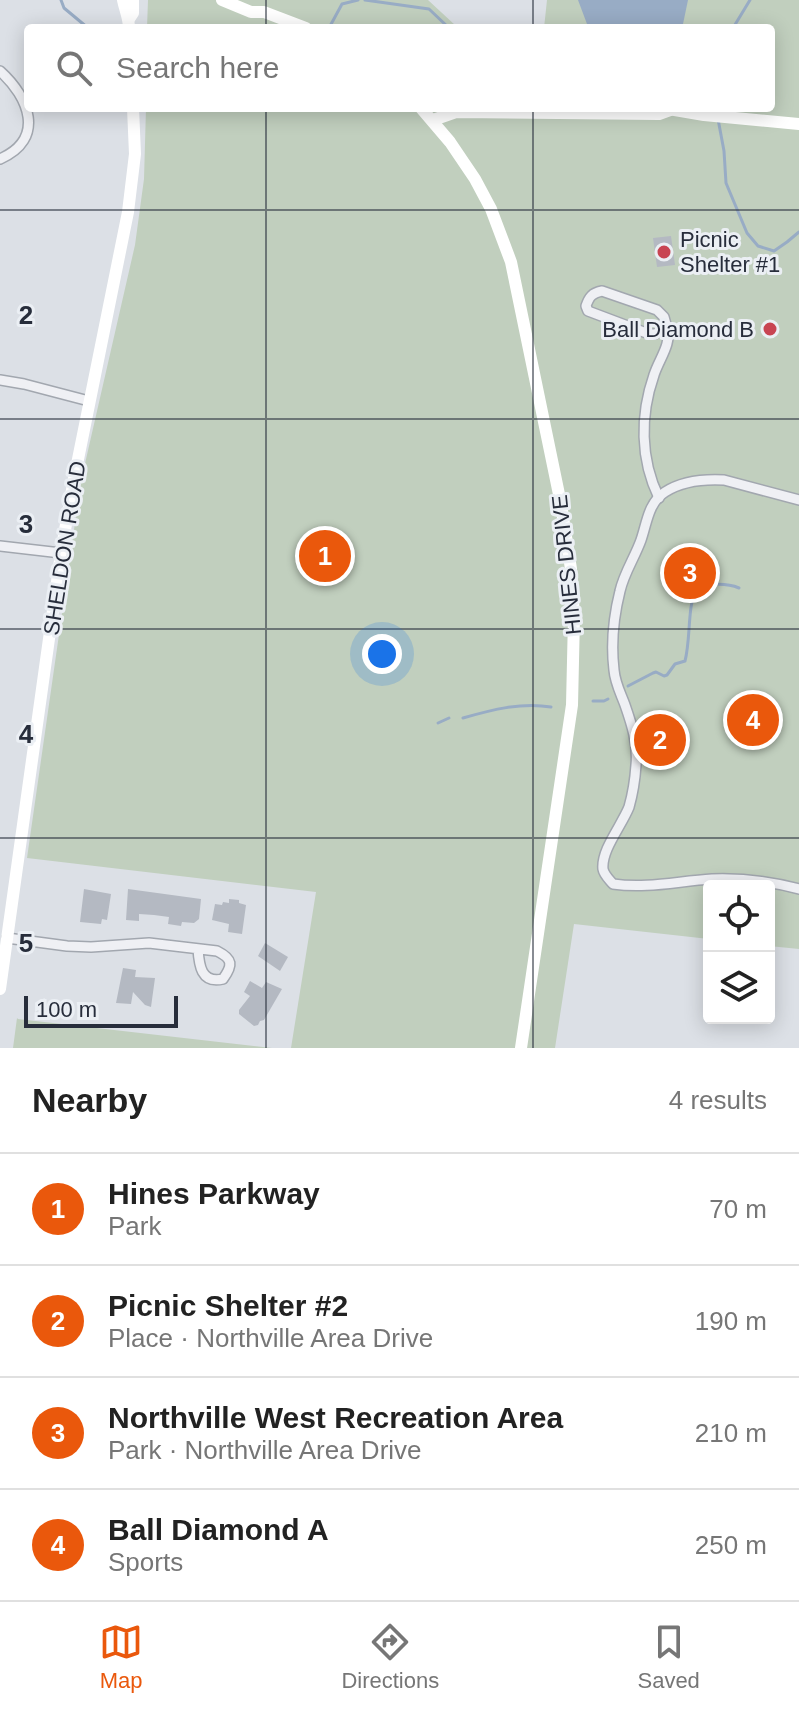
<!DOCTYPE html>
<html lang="en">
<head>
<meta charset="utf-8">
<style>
	body { margin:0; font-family:Arial,sans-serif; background:#f6f6f6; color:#222 }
	.controls { position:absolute; right:24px; bottom:24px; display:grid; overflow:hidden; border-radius:8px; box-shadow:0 4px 20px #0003 }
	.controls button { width:72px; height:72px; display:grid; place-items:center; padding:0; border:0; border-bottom:2px solid #e0e0e0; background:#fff; color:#222; font:40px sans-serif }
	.scale { position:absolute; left:24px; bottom:20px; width:154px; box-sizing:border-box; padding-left:8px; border:4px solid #272d3b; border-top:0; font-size:22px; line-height:28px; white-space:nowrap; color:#272d3b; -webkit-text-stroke:6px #ebeff4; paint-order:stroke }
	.you { position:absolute; left:382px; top:654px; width:28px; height:28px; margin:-20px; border:6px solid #fff; border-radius:50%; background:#1a73e8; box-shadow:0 0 0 12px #1a73e833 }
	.badge { display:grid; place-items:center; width:52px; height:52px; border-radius:50%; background:#ea580c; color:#fff; font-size:26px; font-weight:700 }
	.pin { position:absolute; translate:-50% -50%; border:4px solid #fff; box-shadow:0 2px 8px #0006 }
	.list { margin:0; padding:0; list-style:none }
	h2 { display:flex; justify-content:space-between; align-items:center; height:104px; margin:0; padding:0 32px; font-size:34px }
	h2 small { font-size:26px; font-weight:400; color:#767676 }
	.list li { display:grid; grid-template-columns:52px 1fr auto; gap:24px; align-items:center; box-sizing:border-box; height:112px; padding:0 32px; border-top:2px solid #e0e0e0 }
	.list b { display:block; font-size:30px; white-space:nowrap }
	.list p { margin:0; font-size:26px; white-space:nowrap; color:#767676 }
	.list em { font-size:26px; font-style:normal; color:#767676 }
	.icon { flex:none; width:44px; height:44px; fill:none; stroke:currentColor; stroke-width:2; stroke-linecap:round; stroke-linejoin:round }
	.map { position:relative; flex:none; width:799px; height:1048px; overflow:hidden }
	.search { position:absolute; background:#fff; box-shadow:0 4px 20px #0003; left:24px; right:24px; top:24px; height:88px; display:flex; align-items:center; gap:20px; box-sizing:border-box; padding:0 28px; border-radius:8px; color:#767676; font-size:30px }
	.sheet { height:552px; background:#fff }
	nav { display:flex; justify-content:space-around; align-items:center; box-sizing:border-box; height:112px; border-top:2px solid #e0e0e0; background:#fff; font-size:22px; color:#767676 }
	nav a { display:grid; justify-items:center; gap:4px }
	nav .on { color:#ea580c }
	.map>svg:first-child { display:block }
</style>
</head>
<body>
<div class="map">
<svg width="799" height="1048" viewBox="0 0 799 1048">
	<rect width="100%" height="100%" fill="#dce0e6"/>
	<g fill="#c1cfbe">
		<polygon points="148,0 428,0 455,25 465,28 147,28"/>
		<polygon points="547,0 799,0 799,949 769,946 769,886 709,886 709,939 574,924 555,1048 291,1048 316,892 27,858 81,481 135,245 144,179 146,108 771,108 771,28 544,28"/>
		<polygon points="17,1018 18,1019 272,1048 13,1048"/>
	</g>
	<polygon fill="#98acc5" points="578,0 688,0 683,24 677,28 604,28 587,24"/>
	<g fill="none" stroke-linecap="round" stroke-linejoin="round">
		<g stroke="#98acc5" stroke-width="3">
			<polyline points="61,0 64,8 88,28"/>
			<polyline points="365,0 429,9 449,28"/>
			<polyline points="329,28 342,4 358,0"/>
			<polyline points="733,28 750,0"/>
			<polyline points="718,119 724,151 726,183 747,233 758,246 774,251 787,242 799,232"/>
			<path d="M 628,686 L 653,673 L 656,672 L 664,676 L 667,675 L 675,664 L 685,661 C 691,638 687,609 696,589 C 707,583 727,583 739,588"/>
			<polyline points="593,701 604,701 608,699"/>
			<path d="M 463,718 C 491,710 521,702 551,707"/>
			<polyline points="438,723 449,718"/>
		</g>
	</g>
	<g fill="#b4b9c2">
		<polygon points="671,236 675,265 657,267 653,238"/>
		<polygon points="84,889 111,894 107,920 102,919 101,924 80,922"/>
		<polygon points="128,889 201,899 199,919 194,923 182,922 181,926 168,924 169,917 154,915 139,914 139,921 126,920"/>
		<polygon points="229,899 239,900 239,903 246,905 242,934 228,932 229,924 212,920 215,904 222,905 223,902 229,903"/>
		<polygon points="265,943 288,957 280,971 258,956"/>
		<polygon points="123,968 136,970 135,977 155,978 151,1007 145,1005 133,992 131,1004 116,1003"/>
		<polygon points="250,981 262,988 266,982 282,989 264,1020 260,1021 258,1025 254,1026 239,1014 239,1010 250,996 244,992"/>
	</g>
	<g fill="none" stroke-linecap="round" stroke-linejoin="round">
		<defs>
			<g id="street">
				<path d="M 0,71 C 29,97 46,139 0,159"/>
				<path d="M 602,291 L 657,310 L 664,317 L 667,328 L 655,334 L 649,334 L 588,311 L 586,306 C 589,297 592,293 602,291 Z"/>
				<polyline points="0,380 24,384 89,401"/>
				<path d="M 659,498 C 640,459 640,415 654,375 C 659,359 672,344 667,328"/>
				<path d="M 799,500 L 724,480 C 705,479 682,481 665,492 C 648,503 647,523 641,540 C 635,557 624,573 620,591 C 614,615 611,645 614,670 C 615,683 621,694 625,705 C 632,725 638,744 636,765 C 635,780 633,793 629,807 C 622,825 601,850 603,869 C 604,875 609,879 613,884 C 647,889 678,881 712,879 C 742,878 770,881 799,889"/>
				<polyline points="0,546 61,553"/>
				<path d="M 7,938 L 67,946 L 91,947 L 149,943 L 217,951 C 233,959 233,965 223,979 C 201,984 199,965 198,949"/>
			</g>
		</defs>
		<use href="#street" stroke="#a2a7af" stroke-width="12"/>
		<use href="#street" stroke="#eff0f4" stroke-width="9"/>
		<g stroke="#fff" stroke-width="12">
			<path d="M 123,0 C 125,10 129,18 129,28"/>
			<polyline points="222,0 251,12 264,12 306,28"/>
			<polyline points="129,19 133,13 133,0"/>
			<polyline points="421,108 450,142 475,179 491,209 511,262 561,504 571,569 574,617 572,705 521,1048"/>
			<polyline points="663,108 704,115 799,124"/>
			<polyline points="433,120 456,112 659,114 670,110"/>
			<polyline points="0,989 61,553 73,484 128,212 135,154 133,108"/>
		</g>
	</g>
	<path fill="none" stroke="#272d3b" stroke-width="2" stroke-opacity="0.55" d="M 266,0 L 266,28M 533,0 L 533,28M 266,108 L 266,1048M 533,108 L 533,1048M 0,210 L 799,210M 0,419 L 799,419M 0,629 L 799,629M 0,838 L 799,838"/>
	<g fill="#c84452" stroke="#ebeff4" stroke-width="3">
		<circle cx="664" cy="252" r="8"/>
		<circle cx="770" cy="329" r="8"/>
	</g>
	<g text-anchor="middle" stroke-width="6" stroke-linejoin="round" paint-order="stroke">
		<g font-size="22" fill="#272d3b" stroke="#ebeff4" text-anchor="start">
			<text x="680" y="247">Picnic<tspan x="680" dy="25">Shelter #1</tspan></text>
			<text x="754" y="337" text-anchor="end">Ball Diamond B</text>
		</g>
		<g font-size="22" fill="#272d3b" stroke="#ebeff4">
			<text transform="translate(64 548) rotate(-81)" y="8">SHELDON ROAD</text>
			<text transform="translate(566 565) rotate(-96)" y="8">HINES DRIVE</text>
		</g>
	</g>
	<g font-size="26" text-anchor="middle" font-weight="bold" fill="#272d3b" stroke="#ebeff4" stroke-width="6" stroke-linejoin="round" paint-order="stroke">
		<text x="26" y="324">2</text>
		<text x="26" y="533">3</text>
		<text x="26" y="743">4</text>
		<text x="26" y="952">5</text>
	</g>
</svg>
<div class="controls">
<button><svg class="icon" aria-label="locate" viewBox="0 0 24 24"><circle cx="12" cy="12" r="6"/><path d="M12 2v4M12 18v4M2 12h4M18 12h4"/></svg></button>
<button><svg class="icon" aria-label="layers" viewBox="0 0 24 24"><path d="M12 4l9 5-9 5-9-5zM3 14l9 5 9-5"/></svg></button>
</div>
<div class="scale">100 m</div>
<div class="you"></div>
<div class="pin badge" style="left:325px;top:556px">1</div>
<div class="pin badge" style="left:660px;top:740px">2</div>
<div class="pin badge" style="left:690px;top:573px">3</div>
<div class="pin badge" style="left:753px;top:720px">4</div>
<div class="search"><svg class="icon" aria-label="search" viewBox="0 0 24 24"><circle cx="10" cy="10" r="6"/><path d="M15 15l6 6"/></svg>Search here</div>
</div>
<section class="sheet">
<h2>Nearby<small>4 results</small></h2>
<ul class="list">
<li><span class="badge">1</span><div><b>Hines Parkway</b><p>Park</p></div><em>70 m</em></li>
<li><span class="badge">2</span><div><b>Picnic Shelter #2</b><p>Place · Northville Area Drive</p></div><em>190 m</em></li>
<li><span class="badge">3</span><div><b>Northville West Recreation Area</b><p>Park · Northville Area Drive</p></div><em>210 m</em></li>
<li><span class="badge">4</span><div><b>Ball Diamond A</b><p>Sports</p></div><em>250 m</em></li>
</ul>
</section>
<nav>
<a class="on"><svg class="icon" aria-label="map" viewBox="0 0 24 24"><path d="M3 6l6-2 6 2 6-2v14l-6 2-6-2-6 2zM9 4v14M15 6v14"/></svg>Map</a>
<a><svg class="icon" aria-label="directions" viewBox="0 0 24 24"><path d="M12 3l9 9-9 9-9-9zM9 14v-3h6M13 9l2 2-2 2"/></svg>Directions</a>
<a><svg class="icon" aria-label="saved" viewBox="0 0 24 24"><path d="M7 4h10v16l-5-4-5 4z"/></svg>Saved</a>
</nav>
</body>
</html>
